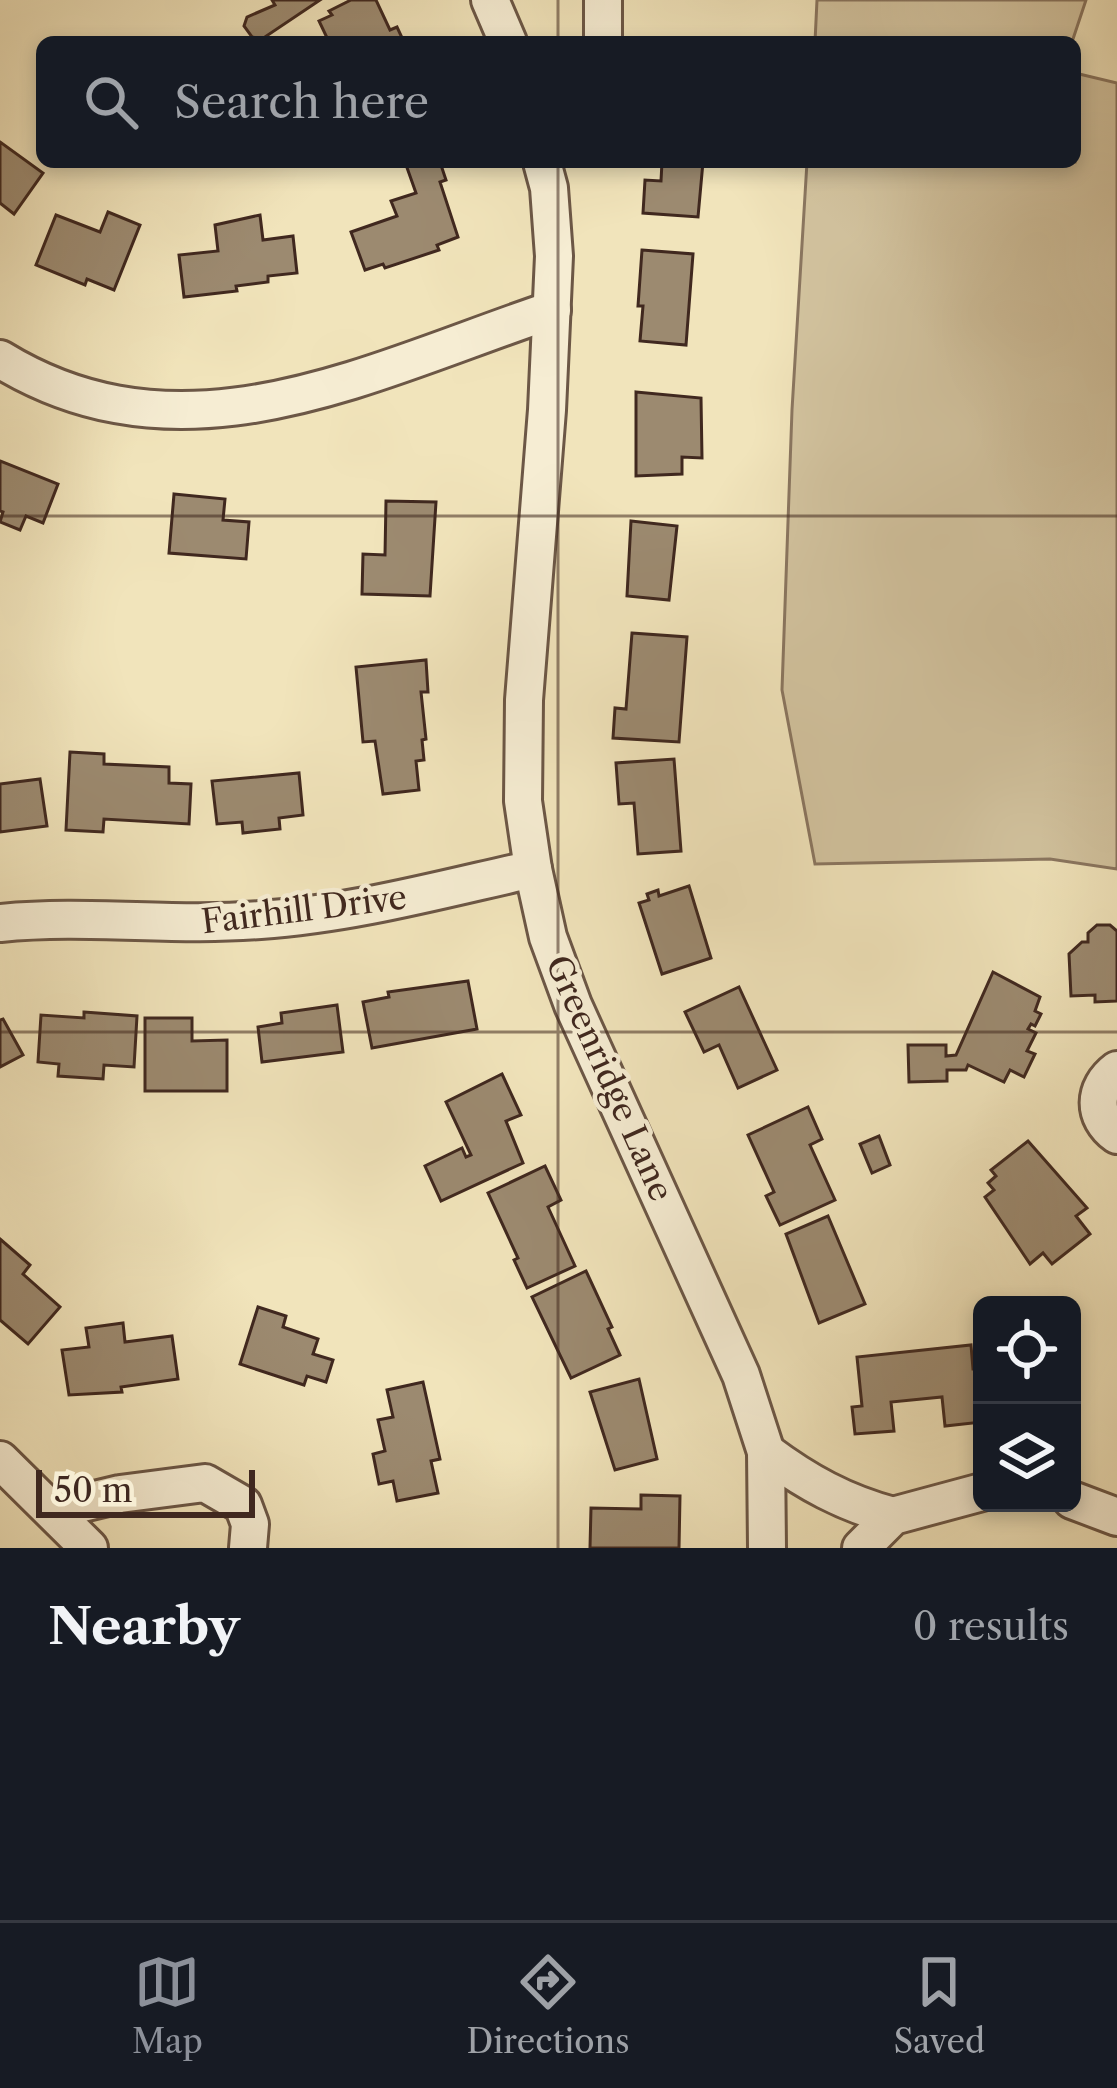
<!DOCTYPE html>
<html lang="en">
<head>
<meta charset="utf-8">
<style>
	body { margin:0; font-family:"Libre Caslon Text",serif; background:#20242c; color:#f1f3f6 }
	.controls { position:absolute; right:36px; bottom:36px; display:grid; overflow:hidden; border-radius:18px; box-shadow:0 6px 18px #0003 }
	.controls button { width:108px; height:108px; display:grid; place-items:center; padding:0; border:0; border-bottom:3px solid #363941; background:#171b24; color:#f1f3f6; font:60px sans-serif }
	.scale { position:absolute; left:36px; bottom:30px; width:219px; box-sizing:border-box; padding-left:12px; border:6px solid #40281f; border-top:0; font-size:33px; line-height:42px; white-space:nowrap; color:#40281f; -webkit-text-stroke:9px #f6edd3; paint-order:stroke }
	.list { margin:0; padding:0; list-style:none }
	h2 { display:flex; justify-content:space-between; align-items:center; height:156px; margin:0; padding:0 48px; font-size:51px }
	h2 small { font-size:39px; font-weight:400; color:#9ea1a6 }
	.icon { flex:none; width:66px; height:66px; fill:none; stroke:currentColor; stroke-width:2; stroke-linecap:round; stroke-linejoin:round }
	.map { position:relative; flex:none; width:1117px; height:1548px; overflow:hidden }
	.search { position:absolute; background:#171b24; box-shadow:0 6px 18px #0003; left:36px; right:36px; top:36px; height:132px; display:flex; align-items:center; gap:30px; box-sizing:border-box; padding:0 42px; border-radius:18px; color:#9ea1a6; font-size:45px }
	.sheet { height:372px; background:#171b24 }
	nav { display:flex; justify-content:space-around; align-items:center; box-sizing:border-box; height:168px; border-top:3px solid #363941; background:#171b24; font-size:33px; color:#9ea1a6 }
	nav a { display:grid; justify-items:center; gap:6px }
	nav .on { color:#8c9099 }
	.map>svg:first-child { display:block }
</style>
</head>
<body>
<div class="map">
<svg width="1117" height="1548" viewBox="0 0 1117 1548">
	<rect width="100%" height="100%" fill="#f1e4bb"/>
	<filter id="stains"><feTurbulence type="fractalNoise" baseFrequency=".00167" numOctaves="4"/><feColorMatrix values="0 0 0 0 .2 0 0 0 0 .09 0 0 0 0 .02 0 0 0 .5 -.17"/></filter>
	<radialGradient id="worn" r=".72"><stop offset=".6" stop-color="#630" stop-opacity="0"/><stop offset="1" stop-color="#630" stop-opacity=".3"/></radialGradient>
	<g fill="#d3c4a0" stroke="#8a7660" stroke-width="3">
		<polygon points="817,0 1086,0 1072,42 815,42"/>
		<polygon points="1075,73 1117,83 1117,869 1050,859 815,864 782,690 792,410 807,162 1075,162"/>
	</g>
	<g fill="#9c8a70" stroke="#40281f" stroke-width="3">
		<polygon points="272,0 320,0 262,39 252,37 244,26 247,17 275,5"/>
		<polygon points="351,0 376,0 390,30 397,27 404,42 329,42 319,21 332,15 329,11"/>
		<polygon points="0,142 43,173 14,214 0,203"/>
		<polygon points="405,162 440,162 446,180 440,182 458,237 437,245 439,250 385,268 383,264 365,270 351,232 397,216 391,201 416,193"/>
		<polygon points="662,162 703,162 698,217 643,213 645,180 661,181"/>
		<polygon points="108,212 140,225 114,290 87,279 85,285 36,265 56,215 100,232"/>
		<polygon points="260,215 263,240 293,236 297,273 268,276 268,282 236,286 237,291 184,297 179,255 218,251 215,225"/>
		<polygon points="642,250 693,254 686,345 640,341 643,306 638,306"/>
		<polygon points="636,392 701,398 702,458 682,457 682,474 636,476"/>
		<polygon points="0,461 58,484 43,523 26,516 20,530 0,522 3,512 0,511"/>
		<polygon points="174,494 225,499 223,520 249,522 246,559 169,553"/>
		<polygon points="386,501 436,502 430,596 362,594 363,554 385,555"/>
		<polygon points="631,521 677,526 669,600 627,596"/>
		<polygon points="632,633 687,637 679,742 613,738 615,708 626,709"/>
		<polygon points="426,660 428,692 421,692 426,739 422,740 424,760 416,761 419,790 383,794 375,741 363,742 356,667"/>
		<polygon points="70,752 104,754 104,764 169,767 169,783 191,784 189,824 104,819 103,832 66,830"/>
		<polygon points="674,759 681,851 638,854 634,803 619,804 616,763"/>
		<polygon points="299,773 303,815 279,818 280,829 243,833 242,822 217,824 212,781"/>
		<polygon points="40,779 47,826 0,832 0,784"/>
		<polygon points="689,886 711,958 662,974 639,903 649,900 647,894 658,890 659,896"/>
		<polygon points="1097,925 1110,925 1117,931 1117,1001 1095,1002 1095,995 1071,996 1069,954 1082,942 1088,942 1088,933"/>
		<polygon points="993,972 1040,997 1035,1011 1041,1014 1035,1026 1031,1024 1028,1029 1036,1033 1027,1051 1035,1054 1024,1077 1010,1070 1004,1082 968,1065 966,1070 947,1070 947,1081 909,1082 908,1045 946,1045 946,1056 956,1055"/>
		<polygon points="468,981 477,1029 372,1048 363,1002 389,997 388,992"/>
		<polygon points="739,987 777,1070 738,1088 719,1045 704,1052 685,1012"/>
		<polygon points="337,1005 343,1052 262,1062 258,1027 282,1023 281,1013"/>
		<polygon points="84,1012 137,1016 134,1067 104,1065 103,1079 58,1076 59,1064 38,1062 41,1015 84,1018"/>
		<polygon points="145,1018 192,1018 192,1041 227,1040 227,1091 145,1091"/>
		<polygon points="3,1019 23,1055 0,1067 0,1020"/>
		<polygon points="502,1074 521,1115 506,1121 523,1163 441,1201 425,1166 462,1148 466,1157 471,1155 446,1102"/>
		<polygon points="808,1107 822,1139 810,1145 835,1200 780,1225 766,1196 774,1192 748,1135"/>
		<polygon points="879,1136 890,1165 872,1173 860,1144"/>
		<polygon points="1028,1141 1087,1208 1076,1216 1090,1234 1052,1264 1043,1253 1030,1264 985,1197 994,1190 988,1183 996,1176 991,1170"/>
		<polygon points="545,1166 561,1200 548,1207 575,1266 527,1288 514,1260 518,1258 488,1193"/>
		<polygon points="828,1216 865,1304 819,1323 786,1234"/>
		<polygon points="0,1239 30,1265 23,1274 60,1307 28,1344 0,1320"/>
		<polygon points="586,1271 612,1327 608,1329 620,1355 571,1378 532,1297"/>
		<polygon points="258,1307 286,1316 283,1327 318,1339 313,1354 333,1360 326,1382 307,1376 304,1385 240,1364"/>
		<polygon points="123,1323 125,1342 172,1336 178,1379 121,1387 122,1392 69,1395 62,1350 89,1347 86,1328"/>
		<polygon points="971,1345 973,1369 978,1369 982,1375 982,1422 945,1426 942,1397 891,1402 894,1431 855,1434 852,1407 862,1406 857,1357"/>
		<polygon points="639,1379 657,1459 615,1470 590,1392"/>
		<polygon points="423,1382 440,1459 431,1461 438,1493 397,1501 393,1481 379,1484 373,1454 385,1451 378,1420 393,1417 387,1390"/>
		<polygon points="641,1495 680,1496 679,1548 590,1548 591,1508 641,1509"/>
	</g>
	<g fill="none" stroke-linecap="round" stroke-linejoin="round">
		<defs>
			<g id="minor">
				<polyline points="490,0 508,42"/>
				<polyline points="603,0 603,42"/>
				<polyline points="542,162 549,188 554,256 547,410 524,700 523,801 533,869 548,937 573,1005 741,1375 766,1452 767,1548"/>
				<path d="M 0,359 C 184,472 370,371 552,310"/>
				<path d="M 0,923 C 86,914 173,927 260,920 C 352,914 443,889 533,869"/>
				<path d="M 1117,1070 C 1093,1088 1092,1117 1117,1135"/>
				<path d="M 766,1452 C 806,1482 844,1503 893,1516"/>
				<polyline points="0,1460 89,1548"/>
				<polyline points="1072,1500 1117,1517"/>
				<polyline points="53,1510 120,1494 205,1483 243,1505 250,1524 248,1548"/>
				<polyline points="861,1548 893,1516 982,1492"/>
			</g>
		</defs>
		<use href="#minor" stroke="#6c5746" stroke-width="42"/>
		<use href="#minor" stroke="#f6edd3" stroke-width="36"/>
	</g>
	<path fill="none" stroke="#40281f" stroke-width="3" stroke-opacity="0.55" d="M 558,0 L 558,42M 558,162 L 558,1548M 0,516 L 1117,516M 0,1032 L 1117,1032"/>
	<g text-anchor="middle" stroke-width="9" stroke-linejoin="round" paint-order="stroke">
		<g font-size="33" fill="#40281f" stroke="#f6edd3">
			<text transform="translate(304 909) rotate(-7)" y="12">Fairhill Drive</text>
			<text transform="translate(610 1078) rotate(66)" y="12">Greenridge Lane</text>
		</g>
	</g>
	<rect width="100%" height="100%" filter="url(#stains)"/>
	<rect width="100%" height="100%" fill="url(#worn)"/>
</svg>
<div class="controls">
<button><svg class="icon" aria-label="locate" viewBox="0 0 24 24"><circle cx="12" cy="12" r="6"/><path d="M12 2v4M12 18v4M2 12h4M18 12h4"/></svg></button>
<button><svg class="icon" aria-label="layers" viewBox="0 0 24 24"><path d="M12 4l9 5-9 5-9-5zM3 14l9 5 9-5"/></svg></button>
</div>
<div class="scale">50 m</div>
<div class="search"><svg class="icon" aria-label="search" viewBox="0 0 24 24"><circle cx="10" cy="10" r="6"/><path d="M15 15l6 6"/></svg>Search here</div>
</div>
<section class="sheet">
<h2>Nearby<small>0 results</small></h2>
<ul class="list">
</ul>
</section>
<nav>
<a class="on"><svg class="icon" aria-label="map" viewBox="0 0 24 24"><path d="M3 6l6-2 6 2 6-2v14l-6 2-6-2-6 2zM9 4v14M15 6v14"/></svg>Map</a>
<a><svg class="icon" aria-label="directions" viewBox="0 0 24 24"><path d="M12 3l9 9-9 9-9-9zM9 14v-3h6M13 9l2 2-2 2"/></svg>Directions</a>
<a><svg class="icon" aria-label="saved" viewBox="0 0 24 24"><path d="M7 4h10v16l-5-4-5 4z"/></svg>Saved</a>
</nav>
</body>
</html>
